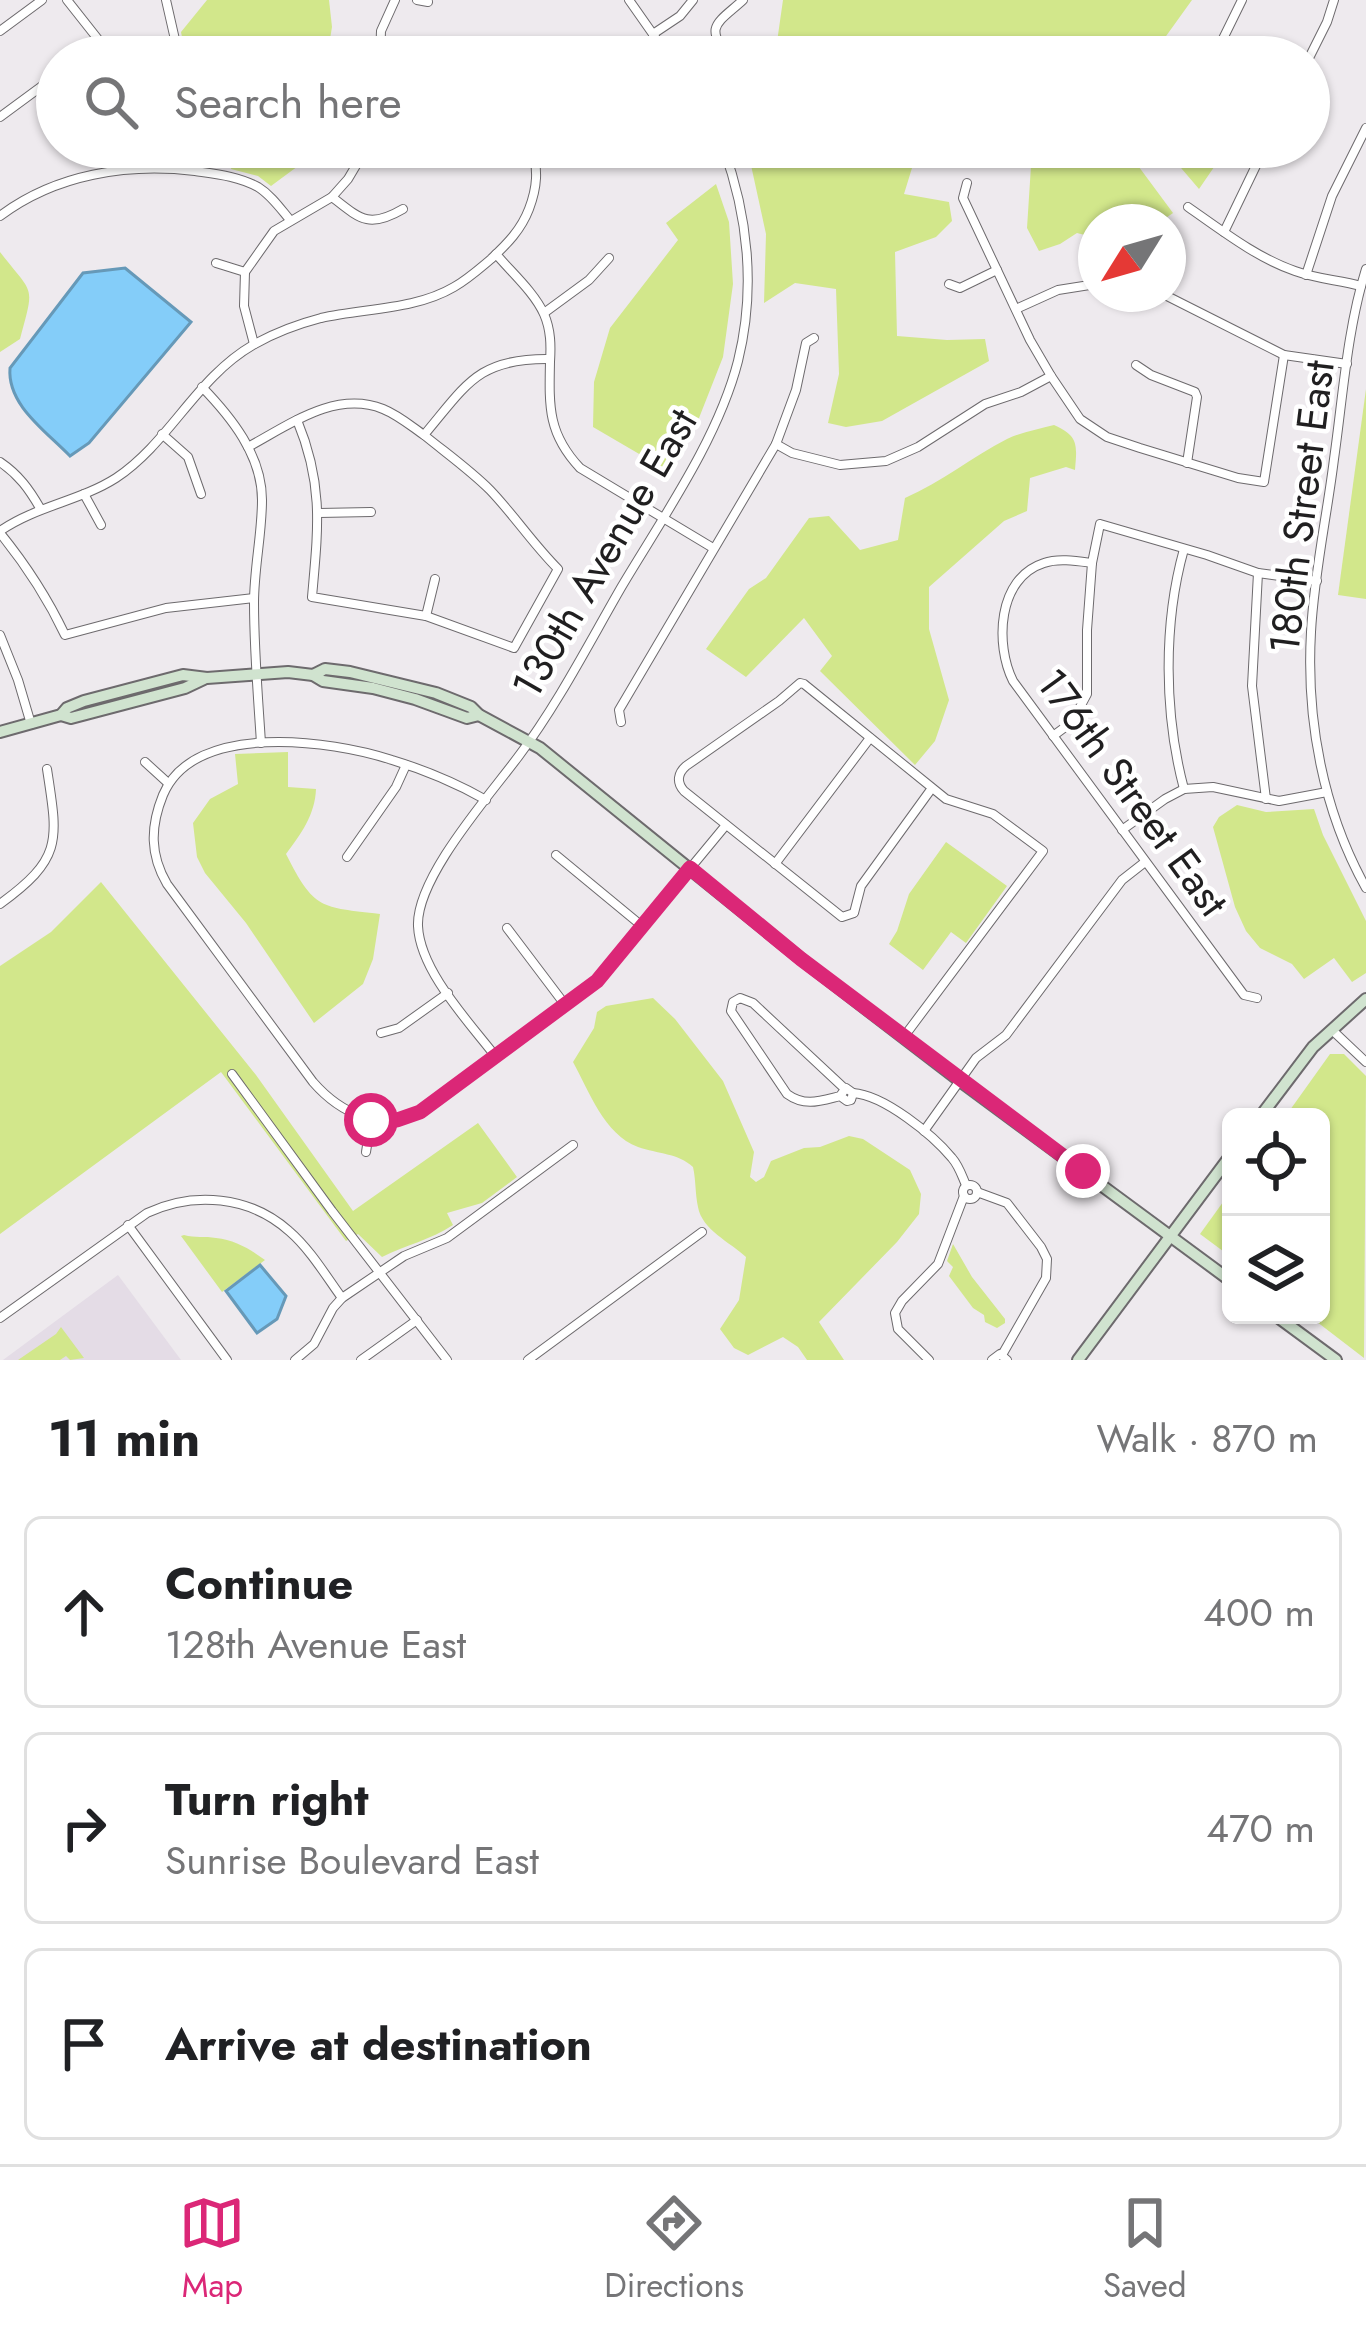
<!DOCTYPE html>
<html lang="en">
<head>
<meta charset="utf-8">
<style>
	body { margin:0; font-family:Jost,sans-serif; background:#f6f6f6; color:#202124 }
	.controls { position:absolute; right:36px; bottom:36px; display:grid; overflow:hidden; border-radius:18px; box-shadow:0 3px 9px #0004 }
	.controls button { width:108px; height:108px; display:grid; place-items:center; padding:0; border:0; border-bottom:3px solid #e0e0e0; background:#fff; color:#202124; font:60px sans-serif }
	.compass { position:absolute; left:1078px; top:204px; width:108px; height:108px; border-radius:50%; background:#fff; box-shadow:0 3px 9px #0004; rotate:233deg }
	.stop { position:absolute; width:36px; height:36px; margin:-27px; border:9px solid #db2777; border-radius:50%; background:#fff }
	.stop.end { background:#db2777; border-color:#fff; box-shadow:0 3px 12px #0008 }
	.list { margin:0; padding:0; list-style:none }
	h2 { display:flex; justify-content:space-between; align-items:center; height:156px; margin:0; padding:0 48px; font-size:51px }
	h2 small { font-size:39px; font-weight:400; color:#757577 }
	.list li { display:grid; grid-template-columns:78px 1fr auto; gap:36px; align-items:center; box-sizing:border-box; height:192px; margin:0 24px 24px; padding:0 24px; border:3px solid #e0e0e0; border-radius:18px }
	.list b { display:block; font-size:45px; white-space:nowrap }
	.list p { margin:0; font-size:39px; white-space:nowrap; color:#757577 }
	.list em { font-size:39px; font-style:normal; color:#757577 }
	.icon { flex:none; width:66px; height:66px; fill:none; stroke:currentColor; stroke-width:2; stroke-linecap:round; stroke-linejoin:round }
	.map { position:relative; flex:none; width:1366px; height:1360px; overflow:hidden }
	.search { position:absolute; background:#fff; box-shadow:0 3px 9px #0004; left:36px; right:36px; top:36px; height:132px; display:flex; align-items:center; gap:30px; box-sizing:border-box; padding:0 42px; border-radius:66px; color:#757577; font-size:45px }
	.sheet { height:804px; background:#fff }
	nav { display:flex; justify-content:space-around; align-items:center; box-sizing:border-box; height:168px; border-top:3px solid #e0e0e0; background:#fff; font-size:33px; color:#757577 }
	nav a { display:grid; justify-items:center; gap:6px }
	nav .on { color:#db2777 }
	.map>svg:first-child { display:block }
</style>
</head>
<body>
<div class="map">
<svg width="1366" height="1360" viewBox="0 0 1366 1360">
	<rect width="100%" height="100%" fill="#eeeaee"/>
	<polygon fill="#e4dce6" points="118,1275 181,1360 3,1360"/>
	<g fill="#d2e78b">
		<polygon points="207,0 329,0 332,27 327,57 186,57 181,32"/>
		<polygon points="783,0 1192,0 1151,57 800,57 804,45 777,42"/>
		<polygon points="235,147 320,147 317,152 271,186 258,176 231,169"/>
		<polygon points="762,147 926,147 916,155 904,194 949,202 952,221 936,237 895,252 897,336 947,340 985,339 989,361 882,421 846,427 828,423 839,374 836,289 795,283 764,303 766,234 749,156"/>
		<polygon points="1024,147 1223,147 1223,154 1199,189 1164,148 1139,167 1173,213 1160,222 1096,222 1096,238 1077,233 1060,244 1039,251 1027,228 1031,166"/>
		<polygon points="716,184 729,222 733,284 723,357 699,418 670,472 593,427 594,382 610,328 678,240 666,223"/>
		<path d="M 0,252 C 34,296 35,283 20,339 L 0,352 Z"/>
		<polygon points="1366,389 1366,599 1338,595"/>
		<path d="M 1054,425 C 1079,436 1077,445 1075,470 L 1066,467 L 1030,478 L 1027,511 L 1004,521 L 929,587 L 929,629 L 949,700 L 935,741 L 915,765 L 820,671 L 832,656 L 804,618 L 746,677 L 706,649 L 749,589 L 766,578 L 809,518 L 829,516 L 860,550 L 898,540 L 905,498 C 942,482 972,457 1007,439 C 1022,432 1039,429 1054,425 Z"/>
		<path d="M 288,752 L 288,787 L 316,789 C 315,815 301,834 286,854 C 314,910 321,907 380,914 L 373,959 L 363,984 L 314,1023 L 246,923 L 205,873 L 197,857 L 193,823 L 210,799 L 238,784 L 235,754 Z"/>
		<polygon points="1237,805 1266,812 1314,809 1323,835 1366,921 1366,973 1352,982 1334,958 1304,979 1292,964 1260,948 1246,931 1235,907 1213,827 1219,817"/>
		<polygon points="946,842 1007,886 966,943 951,932 923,970 889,944 897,931 909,894"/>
		<path d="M 101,882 L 256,1075 L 353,1211 L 478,1123 L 517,1177 L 482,1203 L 447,1213 L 453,1225 C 430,1240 406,1245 382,1257 L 358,1234 L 346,1241 L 221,1072 L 0,1234 L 0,966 L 51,932 Z"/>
		<path d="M 653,998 L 675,1019 L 723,1081 L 754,1152 L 750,1177 L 756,1182 L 764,1177 L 771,1161 L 804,1148 L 820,1147 L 849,1136 L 863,1139 L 910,1170 L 921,1194 L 919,1214 L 897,1242 L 819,1322 L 844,1360 L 807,1360 L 798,1347 L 783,1337 L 748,1355 L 734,1348 L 720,1329 L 739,1300 L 746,1257 C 730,1242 702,1230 698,1207 C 695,1194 696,1180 693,1167 C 678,1153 658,1154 638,1147 C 604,1134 590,1093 573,1062 L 594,1028 L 597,1012 L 606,1006 Z"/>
		<polygon points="1330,1054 1344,1054 1366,1076 1364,1358 1308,1315 1321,1315 1321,1117 1285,1117"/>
		<polygon points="1231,1191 1231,1257 1200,1234"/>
		<path d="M 184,1235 C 195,1238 205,1236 216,1238 C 235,1240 250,1249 265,1260 L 222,1292 L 181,1236 Z"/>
		<polygon points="953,1244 972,1277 1005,1319 1005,1323 997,1328 985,1322 984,1315 973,1308 949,1276 953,1267 947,1261"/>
		<polygon points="61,1327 84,1358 70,1360 66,1356 60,1360 18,1360 56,1334"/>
	</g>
	<g fill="#84cdf9" stroke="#6699b8" stroke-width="3">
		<path d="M 125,268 L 191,322 L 89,443 L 70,456 C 46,431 7,405 10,368 L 83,273 Z"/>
		<polygon points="260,1265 286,1296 277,1319 257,1333 226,1291"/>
	</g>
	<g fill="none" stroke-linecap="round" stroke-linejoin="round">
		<defs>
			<g id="street">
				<polyline points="67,0 101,43 82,57"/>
				<polyline points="166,0 179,57"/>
				<polyline points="417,0 428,2"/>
				<polyline points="629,0 669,57"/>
				<polyline points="0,31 42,0"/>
				<polyline points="653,34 680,16 693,0"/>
				<polyline points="380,57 381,31 395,0"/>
				<path d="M 729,57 C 703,26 718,23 743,0"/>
				<polyline points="1219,57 1215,55 1242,0"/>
				<polyline points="1309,58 1327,22 1334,0"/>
				<polyline points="0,117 57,75"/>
				<polyline points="186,169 189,147"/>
				<polyline points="967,183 963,198 1030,340 1051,376 1080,419 1107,437 1140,448 1238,478 1264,482 1284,355"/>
				<path d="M 332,197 C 360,219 369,229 403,209"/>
				<path d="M 1188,207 C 1221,230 1257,258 1295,271 C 1317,279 1339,280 1361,286"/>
				<path d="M 0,216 C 56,174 127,163 195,171 C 216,174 238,176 258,187 C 271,195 280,208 290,220"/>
				<polyline points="1224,232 1265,147"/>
				<path d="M 496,254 C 512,273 534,292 544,314 C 551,330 551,346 550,362 C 549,407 548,434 580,468 L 713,548"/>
				<polyline points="216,263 245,272 244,306 254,344"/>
				<path d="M 1366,269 C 1347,330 1343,396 1334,459 C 1327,516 1314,574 1311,632 C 1306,720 1323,811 1366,888"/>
				<polyline points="245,272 274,231 332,197 348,179 367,147"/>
				<polyline points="1306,275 1332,196 1366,128"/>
				<polyline points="949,284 960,288 997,270"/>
				<polyline points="1163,294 1284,355 1347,364"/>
				<polyline points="1016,309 1058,290 1096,284"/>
				<polyline points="544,313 589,280 609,258"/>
				<polyline points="1136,365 1151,375 1195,392 1197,397 1187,463"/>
				<path d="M 202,387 C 231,417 262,455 262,500 C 262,534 254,568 254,603 C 254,650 258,696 261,743"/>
				<path d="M 297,420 C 324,485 318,529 312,597 L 426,616 L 514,648 L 558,569 C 533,544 514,515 490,490 C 470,470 446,453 424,435"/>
				<polyline points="162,434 188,457 201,494"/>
				<polyline points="776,444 792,453 840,465 886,461 918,447 985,404 1021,392 1051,376"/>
				<path d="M 248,447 C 289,425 335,390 383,409 C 398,415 411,426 424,435 C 467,384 478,358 550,359"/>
				<path d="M 0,462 C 19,475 29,489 40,508"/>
				<polyline points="84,494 101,525"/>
				<polyline points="319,513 371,512"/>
				<path d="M 0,531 C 36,506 80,501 116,478 C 170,442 196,378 253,345 C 274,333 298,324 321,318 C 365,308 415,310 454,287 C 468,279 479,269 491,259 C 507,244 521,230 529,209 C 537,188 539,169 531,147"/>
				<path d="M 0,533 C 26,565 47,597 65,635 L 166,608 L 254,598"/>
				<path d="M 1092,563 C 1077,561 1058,558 1044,563 C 997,578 995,645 1013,681 L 1244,995 L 1257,998"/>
				<polyline points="1258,573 1252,686 1266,799"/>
				<polyline points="426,616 435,579"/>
				<polyline points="0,635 18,680 31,724"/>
				<polyline points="621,722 619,710 776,444 796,390 806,343 814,338"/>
				<polyline points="1053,736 1072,722 1087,694 1087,630 1092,563 1100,524 1207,555 1258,573 1317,581"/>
				<polyline points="145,762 168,783"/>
				<path d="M 1184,789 C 1164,714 1163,624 1184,549"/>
				<path d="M 486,800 C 456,783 425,770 392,760 C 331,740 194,721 163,795 C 150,827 150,855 167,884 L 313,1082 C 341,1114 379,1131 420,1112 L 597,981 L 726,825"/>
				<polyline points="1122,830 1165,799 1184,789 1213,787 1279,801 1327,792"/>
				<polyline points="556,855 642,926"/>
				<polyline points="347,857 396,787 406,765"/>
				<polyline points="775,864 870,738"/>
				<path d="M 0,904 C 63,858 58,841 47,769"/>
				<polyline points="507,928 566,1006"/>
				<polyline points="1332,1030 1366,1062"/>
				<polyline points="381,1033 399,1028 448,993"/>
				<path d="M 903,1038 L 1043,851 L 993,814 L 946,799 L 804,684 L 800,683 L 779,701 L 686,766 C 678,773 676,782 684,791 L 842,917 L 854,913 L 861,886 L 932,788"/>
				<path d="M 496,1057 C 469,1022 420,971 418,926 C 416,878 489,796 518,757 C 558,704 589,643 622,586 C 663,517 718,439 738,361 C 756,289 748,215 723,147"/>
				<polyline points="232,1074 332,1211 447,1360"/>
				<path d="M 853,1093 C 884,1095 933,1135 952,1158 C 959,1166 962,1176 966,1185"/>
				<path d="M 840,1096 L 847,1101 L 851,1100 L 853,1093 L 846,1088 L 840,1096 C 820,1101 805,1107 787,1094 L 731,1011 L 733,1002 L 740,998 L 753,1003 L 844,1088"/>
				<polyline points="924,1131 976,1058 1006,1035 1122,880 1145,862"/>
				<polyline points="366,1152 371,1120"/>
				<circle cx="970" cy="1192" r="7"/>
				<polyline points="977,1192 1007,1203 1041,1247 1047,1259 1046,1278 1002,1355"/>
				<polyline points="128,1225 227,1360"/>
				<path d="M 0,1318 L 147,1213 C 194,1191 250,1196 289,1231 C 310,1249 326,1276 342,1298"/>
				<polyline points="295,1360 314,1344 333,1308 342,1298 404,1256 447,1238 573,1145"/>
				<polyline points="361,1360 417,1320"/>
				<polyline points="528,1360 702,1232"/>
				<polyline points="929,1360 898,1329 895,1313 902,1301 938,1264 964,1196"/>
				<polyline points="992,1360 1000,1354 1007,1360"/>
			</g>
			<g id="secondary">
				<polyline points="313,675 325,669 350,672 436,693 471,707 479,715 540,748 801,959 960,1081 1231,1281"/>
				<polyline points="61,715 71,718 185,688 204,679"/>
				<polyline points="0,732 61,715 67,708 84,701 183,675 207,678 288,672 313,675 323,681 373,688 415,699 467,718 479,715"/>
				<polyline points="1260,1117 1313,1047 1366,999"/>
				<polyline points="1275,1315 1336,1360"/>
				<polyline points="1078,1360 1231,1155"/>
			</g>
		</defs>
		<use href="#street" stroke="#6d6a6d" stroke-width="10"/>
		<use href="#secondary" stroke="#6d6a6d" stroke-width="14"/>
		<use href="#street" stroke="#fff" stroke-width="8"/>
		<use href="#secondary" stroke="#d0e3cf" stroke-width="10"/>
	</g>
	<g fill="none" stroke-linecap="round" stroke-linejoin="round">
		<polyline stroke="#db2777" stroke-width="15" points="371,1120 397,1120 420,1112 597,981 690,868 801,959 1083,1171"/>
	</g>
	<g text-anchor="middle" stroke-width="9" stroke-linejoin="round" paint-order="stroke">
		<g font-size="42" fill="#201f20" stroke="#fff">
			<text transform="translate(1301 507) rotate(-83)" y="15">180th Street East</text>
			<text transform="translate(604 553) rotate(-60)" y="15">130th Avenue East</text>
			<text transform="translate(1133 792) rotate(54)" y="15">176th Street East</text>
		</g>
	</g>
</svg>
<div class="controls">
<button><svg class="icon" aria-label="locate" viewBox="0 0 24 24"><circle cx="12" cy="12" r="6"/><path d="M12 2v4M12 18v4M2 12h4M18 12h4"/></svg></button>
<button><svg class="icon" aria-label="layers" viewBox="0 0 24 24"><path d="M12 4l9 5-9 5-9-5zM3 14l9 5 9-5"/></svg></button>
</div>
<svg class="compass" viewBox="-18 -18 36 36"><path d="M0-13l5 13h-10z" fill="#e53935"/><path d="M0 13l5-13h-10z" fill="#757577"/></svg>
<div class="stop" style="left:371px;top:1120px"></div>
<div class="stop end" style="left:1083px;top:1171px"></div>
<div class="search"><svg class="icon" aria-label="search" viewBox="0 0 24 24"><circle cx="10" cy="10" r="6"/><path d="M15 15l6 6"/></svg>Search here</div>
</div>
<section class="sheet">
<h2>11 min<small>Walk · 870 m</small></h2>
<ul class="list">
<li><svg class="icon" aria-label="ahead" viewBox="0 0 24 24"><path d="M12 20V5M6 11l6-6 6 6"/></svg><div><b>Continue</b><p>128th Avenue East</p></div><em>400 m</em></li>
<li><svg class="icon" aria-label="right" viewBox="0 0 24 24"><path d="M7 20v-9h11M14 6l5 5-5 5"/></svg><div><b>Turn right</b><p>Sunrise Boulevard East</p></div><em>470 m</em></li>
<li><svg class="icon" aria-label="arrive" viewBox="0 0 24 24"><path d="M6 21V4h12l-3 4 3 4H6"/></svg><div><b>Arrive at destination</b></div></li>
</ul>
</section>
<nav>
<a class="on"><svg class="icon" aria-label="map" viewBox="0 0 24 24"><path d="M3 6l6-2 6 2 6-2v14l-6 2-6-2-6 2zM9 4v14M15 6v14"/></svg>Map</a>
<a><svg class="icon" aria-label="directions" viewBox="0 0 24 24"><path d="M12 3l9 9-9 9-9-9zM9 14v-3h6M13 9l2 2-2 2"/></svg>Directions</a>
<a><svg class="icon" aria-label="saved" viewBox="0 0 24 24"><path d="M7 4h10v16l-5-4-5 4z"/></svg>Saved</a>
</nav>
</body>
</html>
